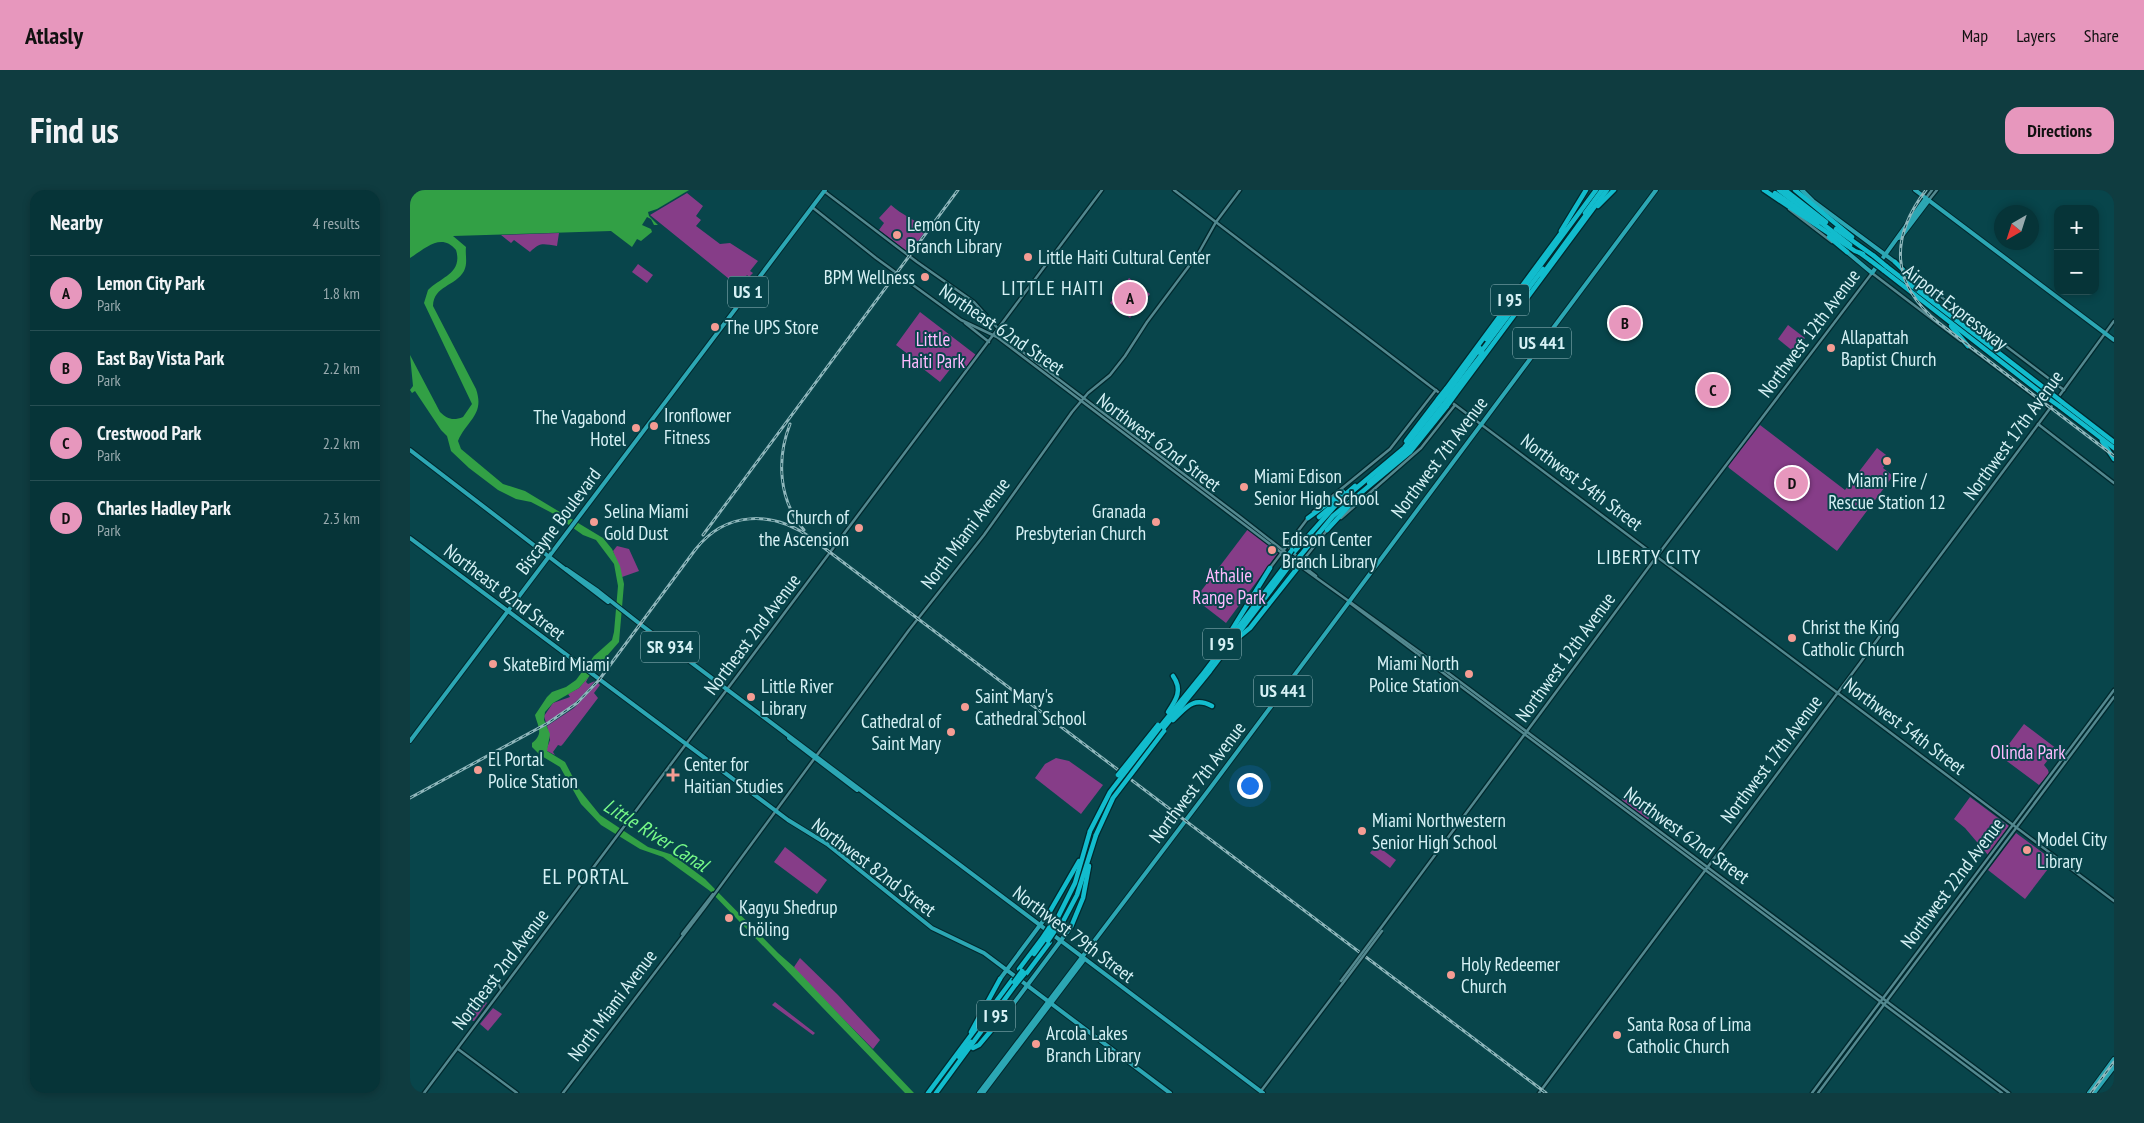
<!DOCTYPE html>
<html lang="en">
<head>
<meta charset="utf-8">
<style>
	body { margin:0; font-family:"PT Sans Narrow",sans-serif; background:#0f3c40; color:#f1f3f6 }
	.controls { position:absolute; right:15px; top:15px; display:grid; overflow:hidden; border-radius:10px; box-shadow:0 2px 8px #0003 }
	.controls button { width:45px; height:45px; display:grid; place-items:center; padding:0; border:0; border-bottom:1px solid #274f53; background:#063438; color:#f1f3f6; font:25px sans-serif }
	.compass { position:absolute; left:1584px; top:15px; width:45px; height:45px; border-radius:50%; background:#063438; box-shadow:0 2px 8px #0003; rotate:219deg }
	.you { position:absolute; left:839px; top:595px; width:18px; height:18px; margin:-12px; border:4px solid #fff; border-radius:50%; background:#1a73e8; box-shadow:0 0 0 8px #1a73e833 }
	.badge { display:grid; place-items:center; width:32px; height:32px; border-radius:50%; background:#e797bd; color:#111; font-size:16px; font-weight:700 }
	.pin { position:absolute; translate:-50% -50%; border:2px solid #fff; box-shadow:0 1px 5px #0006 }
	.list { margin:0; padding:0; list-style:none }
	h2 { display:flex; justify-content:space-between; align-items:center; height:65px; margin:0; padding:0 20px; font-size:21px }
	h2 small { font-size:16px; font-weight:400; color:#98aaae }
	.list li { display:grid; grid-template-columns:32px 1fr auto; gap:15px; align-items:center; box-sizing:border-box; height:75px; padding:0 20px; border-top:1px solid #274f53 }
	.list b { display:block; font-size:19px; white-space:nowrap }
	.list p { margin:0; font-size:16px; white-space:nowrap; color:#98aaae }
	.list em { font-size:16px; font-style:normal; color:#98aaae }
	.map { position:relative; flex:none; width:1704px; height:903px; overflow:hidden; border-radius:15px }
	header { display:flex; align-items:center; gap:30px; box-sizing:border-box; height:70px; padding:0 25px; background:#e797bd; color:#111 }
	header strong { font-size:24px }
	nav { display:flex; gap:28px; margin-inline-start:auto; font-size:18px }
	.intro { display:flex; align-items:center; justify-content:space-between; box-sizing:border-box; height:120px; padding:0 30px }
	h1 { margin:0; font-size:35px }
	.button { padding:12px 22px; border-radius:15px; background:#e797bd; color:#111; font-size:18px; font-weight:700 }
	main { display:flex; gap:30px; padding:0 30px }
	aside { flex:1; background:#063438; border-radius:15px; box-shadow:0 2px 8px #0003 }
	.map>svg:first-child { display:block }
</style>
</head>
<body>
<header>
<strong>Atlasly</strong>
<nav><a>Map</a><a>Layers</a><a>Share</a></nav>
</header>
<div class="intro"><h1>Find us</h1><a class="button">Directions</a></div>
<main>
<aside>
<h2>Nearby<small>4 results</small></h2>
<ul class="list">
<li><span class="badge">A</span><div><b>Lemon City Park</b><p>Park</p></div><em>1.8 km</em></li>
<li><span class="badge">B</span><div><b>East Bay Vista Park</b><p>Park</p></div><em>2.2 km</em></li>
<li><span class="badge">C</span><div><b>Crestwood Park</b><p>Park</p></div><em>2.2 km</em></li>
<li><span class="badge">D</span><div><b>Charles Hadley Park</b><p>Park</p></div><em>2.3 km</em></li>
</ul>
</aside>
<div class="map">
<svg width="1704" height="903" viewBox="0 0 1704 903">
	<rect width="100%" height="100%" fill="#08454b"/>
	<g fill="#863d88">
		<polygon points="277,3 293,16 286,26 291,30 286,36 310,54 320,53 348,71 340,81 343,83 339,87 337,85 334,89 338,95 334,101 240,25"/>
		<path d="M 481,15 C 492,25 505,30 517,39 L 499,63 L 469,40 L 474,33 L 469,28 Z"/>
		<path d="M 149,43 L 147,56 C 132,54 131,52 120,62 L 104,50 L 101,53 L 91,45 Z"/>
		<polygon points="228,74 243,85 237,93 222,82"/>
		<polygon points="719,88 740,104 720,128 700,113"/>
		<polygon points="1215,121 1227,131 1216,145 1204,136"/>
		<polygon points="510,122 566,165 554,180 545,173 530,192 498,167 499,165 486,155"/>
		<polygon points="1378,135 1395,148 1384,162 1368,149"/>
		<polygon points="1303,188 1315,197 1304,211 1292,203"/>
		<polygon points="1350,235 1435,300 1467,258 1480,268 1473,278 1483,286 1427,361 1319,278 1318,276"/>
		<polygon points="838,339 868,363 816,433 785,409"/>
		<polygon points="207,356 219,359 229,381 212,387 203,361"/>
		<path d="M 179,486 L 176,492 L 178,494 L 185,491 C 171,509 155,522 136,533 L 134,526 L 143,513 L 160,507 L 158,504 L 169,498 Z"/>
		<polygon points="188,493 190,495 184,503 188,508 153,554 151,556 148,555 143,562 145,565 137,561 137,558 140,550 137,536 164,518"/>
		<polygon points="1614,534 1651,562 1650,569 1645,565 1642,568 1641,566 1634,575 1638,580 1639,584 1629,595 1590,566"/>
		<polygon points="646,568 659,571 693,595 671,624 625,588 635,574"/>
		<polygon points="1215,604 1242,624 1237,631 1211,611"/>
		<polygon points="1560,607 1599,636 1578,665 1555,638 1544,629"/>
		<polygon points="1606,643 1644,671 1615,709 1578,680"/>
		<polygon points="966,655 986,670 980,678 960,663"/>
		<polygon points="375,657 417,690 407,704 364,672"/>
		<polygon points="390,768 428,805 470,850 463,859 386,781 384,777"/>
		<polygon points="69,807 77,813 64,831 61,831 55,825"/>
		<polygon points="365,812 405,843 403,845 362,815"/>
		<polygon points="83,818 92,824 78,841 70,834"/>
	</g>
	<path fill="#32a045" d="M 0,0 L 279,0 L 247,19 L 238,22 L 239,26 L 248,35 L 244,35 L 241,29 L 237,27 L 232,35 L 241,39 L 242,42 L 231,51 L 227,49 L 222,57 L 201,41 L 43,46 L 56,57 C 55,65 58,73 54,81 C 45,97 24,95 23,116 L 66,199 C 75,225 57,230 48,251 L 51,259 L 93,294 L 115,301 L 193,348 L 202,359 L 210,376 L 214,394 L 209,452 L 169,498 L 143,513 L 135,522 L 134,530 L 140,544 L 137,561 L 155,572 L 169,599 L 190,625 L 238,657 L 263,665 L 295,689 L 368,763 L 384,777 L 504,903 L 495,903 L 300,701 L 253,667 L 230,659 L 191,635 L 171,614 L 150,577 L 130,565 L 122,557 L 122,553 C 134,544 128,537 125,525 L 137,507 L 142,502 L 156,497 L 166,490 L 184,466 L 202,450 L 204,442 L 208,396 L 204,374 L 186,350 L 173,345 L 142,323 L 121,312 L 106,309 L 88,300 L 59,278 L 41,261 L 37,246 L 31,240 L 5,201 L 2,203 L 0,200 L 3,196 L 0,165 L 30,222 C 37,229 43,231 53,227 L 62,214 L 14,113 L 18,100 C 31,87 53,83 46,60 C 31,42 15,59 0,68 Z"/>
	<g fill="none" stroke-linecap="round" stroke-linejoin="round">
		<defs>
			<g id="secondary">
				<polyline points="764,0 1032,205"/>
				<polyline points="414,1 507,72 564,112 601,153 829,326 906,386"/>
				<polyline points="1516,8 1522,0"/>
				<polyline points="1519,10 1527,0"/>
				<polyline points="402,17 466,68 551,130 587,147 885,373"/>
				<polyline points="1379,19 1422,52"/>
				<polyline points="1497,81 1654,200"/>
				<polyline points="555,133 579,152"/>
				<polyline points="1558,156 1640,218"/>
				<polyline points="1647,209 1704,131"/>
				<polyline points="1040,211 1704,711"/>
				<polyline points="1628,234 1704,293"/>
				<polyline points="903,322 980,259 1026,200"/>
				<polyline points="931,328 1011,258 1045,215"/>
				<polyline points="879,354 880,361 890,368 895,368"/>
				<polyline points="890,374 918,339"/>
				<polyline points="890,376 1029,476 1599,903"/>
				<polyline points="860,378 898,328"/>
				<polyline points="940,413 1592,903"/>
				<polyline points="970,739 1247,366 1462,83 1551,151"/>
				<polyline points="272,744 303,704"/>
				<polyline points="85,793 89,795 91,799"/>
				<polyline points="48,859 107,903"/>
				<polyline points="851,901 933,793"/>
				<polyline points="14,903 692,0"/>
				<polyline points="153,903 295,717 499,440 574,345 662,222 678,203 700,185 715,166 737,132 788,64 806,32 830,0"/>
				<polyline points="1129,903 1644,213"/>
				<polyline points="1402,903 1704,500"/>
				<polyline points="1408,903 1704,507"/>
			</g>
			<g id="primary">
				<polyline points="1392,0 1403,11 1485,72"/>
				<polyline points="1505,0 1704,150"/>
				<polyline points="1488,48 1491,47 1519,10"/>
				<polyline points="1437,62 1462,83 1516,8"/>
				<polyline points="0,260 198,412"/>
				<polyline points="0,348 378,630 417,654 522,738 574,763 760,903"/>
				<polyline points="156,379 188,401 230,434 853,903"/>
				<polyline points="379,548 447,600"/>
				<polyline points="0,551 415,0"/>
				<polyline points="590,789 639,723"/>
				<polyline points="601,817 661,737"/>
				<polyline points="569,903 801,597 1246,0"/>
				<polyline points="573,903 673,771 673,768"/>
				<polyline points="1679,903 1704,869"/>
				<polyline points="1684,903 1704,877"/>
			</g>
			<g id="motorway">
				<polyline points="1354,0 1445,61 1453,64"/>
				<polyline points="1369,0 1440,55"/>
				<polyline points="1375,0 1416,32"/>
				<polyline points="1385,0 1442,47"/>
				<polyline points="1365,3 1408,33"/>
				<polyline points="1188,16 1204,0"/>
				<polyline points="1175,23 1192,0"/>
				<polyline points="1426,39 1464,66"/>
				<polyline points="1151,41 1176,0"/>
				<polyline points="1419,47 1437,62"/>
				<polyline points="1450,63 1461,71"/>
				<polyline points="1485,72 1521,107"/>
				<polyline points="1476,76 1642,204"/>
				<polyline points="1473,80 1639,209"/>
				<polyline points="1132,85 1178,22"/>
				<polyline points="1541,136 1558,156"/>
				<polyline points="1076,149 1186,0"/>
				<polyline points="1070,163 1133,79"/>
				<polyline points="1036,199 1154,39"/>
				<polyline points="1039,201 1070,158"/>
				<polyline points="1042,203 1073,163"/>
				<polyline points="1045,205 1197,0"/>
				<polyline points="1652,212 1704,252"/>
				<polyline points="1649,216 1704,258"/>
				<polyline points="996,251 1028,209"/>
				<polyline points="1692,251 1704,269"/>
				<polyline points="959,293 1000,257 1034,214"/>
				<polyline points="909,327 945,296"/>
				<polyline points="898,328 933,302"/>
				<polyline points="917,340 939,316"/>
				<polyline points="884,362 925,316 994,258 1031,211"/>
				<polyline points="890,366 923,326 1000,262 1037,216"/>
				<polyline points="818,446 860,378"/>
				<polyline points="829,447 840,438 889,376"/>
				<path d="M 758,522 C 766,510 773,500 763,486"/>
				<path d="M 763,530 C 776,518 783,506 802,516"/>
				<polyline points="750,537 792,485 877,373"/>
				<polyline points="752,540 800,481 880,375"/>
				<polyline points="639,723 669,671"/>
				<polyline points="643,737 665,693 680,641"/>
				<polyline points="661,737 673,708 679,676"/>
				<polyline points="648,741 667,705 686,645"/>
				<polyline points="624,764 635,749"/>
				<polyline points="609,779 633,747"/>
				<polyline points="616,784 640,752"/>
				<polyline points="561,842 590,789"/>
				<polyline points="563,858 569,855 601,817"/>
				<polyline points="549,867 561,852"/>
				<polyline points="518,903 602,790"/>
				<polyline points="526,903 606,794"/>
			</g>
		</defs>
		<use href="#secondary" stroke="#00292e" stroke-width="5"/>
		<use href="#primary" stroke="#00292e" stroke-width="6"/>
		<use href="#motorway" stroke="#00292e" stroke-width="7"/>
		<use href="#secondary" stroke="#53888f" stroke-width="2.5"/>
		<use href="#primary" stroke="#2ca7b4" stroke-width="4"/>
		<use href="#motorway" stroke="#12bccd" stroke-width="4.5"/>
		<defs>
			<g id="rail">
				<path d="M 1516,0 C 1480,47 1480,94 1529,133 L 1704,266"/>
				<path d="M 380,234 C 366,270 369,311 394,340"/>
				<polyline points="293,345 548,0"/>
				<path d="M 0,608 L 138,533 L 167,513 L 189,490 L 285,360 C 315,321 362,320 401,348 L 1136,903"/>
				<polyline points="1681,903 1704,872"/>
			</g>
		</defs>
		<use href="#rail" stroke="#8fb6bb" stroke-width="3"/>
		<use href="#rail" stroke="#08454b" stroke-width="1" stroke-dasharray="4" stroke-linecap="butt"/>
		<defs>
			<g id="secondary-bridge">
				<polyline points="931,791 970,739"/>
				<polyline points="933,793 972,741"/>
			</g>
			<g id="motorway-bridge">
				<polyline points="1464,66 1476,76"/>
				<polyline points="1461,71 1473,80"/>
				<polyline points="1642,204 1652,212"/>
				<polyline points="1028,209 1036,199"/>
				<polyline points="1639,209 1649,216"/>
				<polyline points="1031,211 1039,201"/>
				<polyline points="1034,214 1042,203"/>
				<polyline points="1037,216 1045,205"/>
				<polyline points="874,371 882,360"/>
				<polyline points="882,376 890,366"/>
				<polyline points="708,585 748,535"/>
				<polyline points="680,641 700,602 750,537"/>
				<polyline points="686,645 703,608 754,541"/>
				<polyline points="633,747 641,735"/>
				<polyline points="635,749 643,737"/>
				<polyline points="638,751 646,739"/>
				<polyline points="604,792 612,781"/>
				<polyline points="606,794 615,783"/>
			</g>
		</defs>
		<use href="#secondary-bridge" stroke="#00292e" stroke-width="5" stroke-linecap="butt"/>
		<use href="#motorway-bridge" stroke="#00292e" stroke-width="7" stroke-linecap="butt"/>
		<use href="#secondary-bridge" stroke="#53888f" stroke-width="2.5"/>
		<use href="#motorway-bridge" stroke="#12bccd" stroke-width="4.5"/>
	</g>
	<g fill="#f59c93" stroke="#08454b" stroke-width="2">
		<circle cx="487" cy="45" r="5"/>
		<circle cx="618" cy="67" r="5"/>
		<circle cx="515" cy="87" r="5"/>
		<circle cx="305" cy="137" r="5"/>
		<circle cx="1421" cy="158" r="5"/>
		<circle cx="244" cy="236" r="5"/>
		<circle cx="226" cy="238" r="5"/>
		<circle cx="1477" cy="271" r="5"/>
		<circle cx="834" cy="297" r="5"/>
		<circle cx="184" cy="332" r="5"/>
		<circle cx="746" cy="332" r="5"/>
		<circle cx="449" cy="338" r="5"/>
		<circle cx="862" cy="360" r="5"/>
		<circle cx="1382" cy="448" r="5"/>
		<circle cx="83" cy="474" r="5"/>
		<circle cx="1059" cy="484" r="5"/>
		<circle cx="341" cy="507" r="5"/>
		<circle cx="555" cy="517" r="5"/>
		<circle cx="541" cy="542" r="5"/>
		<circle cx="68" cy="580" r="5"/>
		<path d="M260.5 577.5h5v5h5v5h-5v5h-5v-5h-5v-5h5z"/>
		<circle cx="952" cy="641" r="5"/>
		<circle cx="1617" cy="660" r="5"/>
		<circle cx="319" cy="728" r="5"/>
		<circle cx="1041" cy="785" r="5"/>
		<circle cx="1207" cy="845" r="5"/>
		<circle cx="626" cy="854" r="5"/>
	</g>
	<g text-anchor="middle" stroke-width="4" stroke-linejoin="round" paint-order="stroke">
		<g fill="#08454b" stroke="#98bdc2" stroke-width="1">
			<rect x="318" y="86.5" width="40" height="31" rx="4"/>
			<rect x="1081" y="94.5" width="38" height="31" rx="4"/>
			<rect x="1103" y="137.5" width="58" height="31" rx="4"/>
			<rect x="793" y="438.5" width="38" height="31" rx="4"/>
			<rect x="231" y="441.5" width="58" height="31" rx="4"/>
			<rect x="844" y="485.5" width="58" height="31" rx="4"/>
			<rect x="567" y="810.5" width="38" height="31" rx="4"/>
		</g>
		<g font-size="18" font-weight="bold" fill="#d6f1f5">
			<text x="338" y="108">US 1</text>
			<text x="1100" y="116">I 95</text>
			<text x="1132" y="159">US 441</text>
			<text x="812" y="460">I 95</text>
			<text x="260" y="463">SR 934</text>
			<text x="873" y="507">US 441</text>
			<text x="586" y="832">I 95</text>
		</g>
		<g font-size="19" fill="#d6f1f5" stroke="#08454b" text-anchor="start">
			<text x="497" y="41">Lemon City<tspan x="497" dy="22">Branch Library</tspan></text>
			<text x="628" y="74">Little Haiti Cultural Center</text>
			<text x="505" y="94" text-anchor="end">BPM Wellness</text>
			<text x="315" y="144">The UPS Store</text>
			<text x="1431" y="154">Allapattah<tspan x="1431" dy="22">Baptist Church</tspan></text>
			<text x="254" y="232">Ironflower<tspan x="254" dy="22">Fitness</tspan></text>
			<text x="216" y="234" text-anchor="end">The Vagabond<tspan x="216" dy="22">Hotel</tspan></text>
			<text x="844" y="293">Miami Edison<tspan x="844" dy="22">Senior High School</tspan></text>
			<text x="1477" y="297" text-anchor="middle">Miami Fire /<tspan x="1477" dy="22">Rescue Station 12</tspan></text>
			<text x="194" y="328">Selina Miami<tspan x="194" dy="22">Gold Dust</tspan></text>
			<text x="736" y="328" text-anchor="end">Granada<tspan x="736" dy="22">Presbyterian Church</tspan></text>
			<text x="439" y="334" text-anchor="end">Church of<tspan x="439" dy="22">the Ascension</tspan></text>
			<text x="872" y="356">Edison Center<tspan x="872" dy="22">Branch Library</tspan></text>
			<text x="1392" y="444">Christ the King<tspan x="1392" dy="22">Catholic Church</tspan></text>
			<text x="1049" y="480" text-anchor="end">Miami North<tspan x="1049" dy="22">Police Station</tspan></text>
			<text x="93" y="481">SkateBird Miami</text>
			<text x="351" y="503">Little River<tspan x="351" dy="22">Library</tspan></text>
			<text x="565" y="513">Saint Mary's<tspan x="565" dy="22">Cathedral School</tspan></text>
			<text x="531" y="538" text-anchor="end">Cathedral of<tspan x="531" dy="22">Saint Mary</tspan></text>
			<text x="78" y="576">El Portal<tspan x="78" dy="22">Police Station</tspan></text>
			<text x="274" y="581">Center for<tspan x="274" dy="22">Haitian Studies</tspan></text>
			<text x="962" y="637">Miami Northwestern<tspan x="962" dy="22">Senior High School</tspan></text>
			<text x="1627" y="656">Model City<tspan x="1627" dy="22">Library</tspan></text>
			<text x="329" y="724">Kagyu Shedrup<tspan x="329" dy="22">Chöling</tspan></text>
			<text x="1051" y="781">Holy Redeemer<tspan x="1051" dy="22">Church</tspan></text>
			<text x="1217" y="841">Santa Rosa of Lima<tspan x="1217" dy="22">Catholic Church</tspan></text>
			<text x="636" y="850">Arcola Lakes<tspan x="636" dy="22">Branch Library</tspan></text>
		</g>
		<g font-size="19" fill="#d6f1f5" stroke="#08454b">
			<text transform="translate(1546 117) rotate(38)" y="7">Airport Expressway</text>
			<text transform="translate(592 139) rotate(34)" y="7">Northeast 62nd Street</text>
			<text transform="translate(1399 143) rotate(-53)" y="7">Northwest 12th Avenue</text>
			<text transform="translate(1603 245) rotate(-54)" y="7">Northwest 17th Avenue</text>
			<text transform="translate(749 252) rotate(37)" y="7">Northwest 62nd Street</text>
			<text transform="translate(1029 267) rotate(-53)" y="7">Northwest 7th Avenue</text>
			<text transform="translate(1172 292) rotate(37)" y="7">Northwest 54th Street</text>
			<text transform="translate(148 331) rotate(-53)" y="7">Biscayne Boulevard</text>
			<text transform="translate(555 343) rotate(-53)" y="7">North Miami Avenue</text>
			<text transform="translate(95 402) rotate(37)" y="7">Northeast 82nd Street</text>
			<text transform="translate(342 444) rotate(-53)" y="7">Northeast 2nd Avenue</text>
			<text transform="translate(1155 467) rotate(-54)" y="7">Northwest 12th Avenue</text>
			<text transform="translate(1495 536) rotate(37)" y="7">Northwest 54th Street</text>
			<text transform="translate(1361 569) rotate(-53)" y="7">Northwest 17th Avenue</text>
			<text transform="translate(787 592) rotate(-53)" y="7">Northwest 7th Avenue</text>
			<text transform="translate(1277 645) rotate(36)" y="7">Northwest 62nd Street</text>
			<text transform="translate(464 677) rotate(37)" y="7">Northwest 82nd Street</text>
			<text transform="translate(1542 693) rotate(-53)" y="7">Northwest 22nd Avenue</text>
			<text transform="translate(664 744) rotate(37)" y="7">Northwest 79th Street</text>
			<text transform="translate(90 779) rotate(-53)" y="7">Northeast 2nd Avenue</text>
			<text transform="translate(202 815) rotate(-53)" y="7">North Miami Avenue</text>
		</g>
		<g font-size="19" fill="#febbff" stroke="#08454b">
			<text x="523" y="156">Little<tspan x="523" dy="22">Haiti Park</tspan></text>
			<text x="819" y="392">Athalie<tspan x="819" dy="22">Range Park</tspan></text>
			<text x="1618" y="569">Olinda Park</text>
		</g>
		<g font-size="20" letter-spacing="1" fill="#d6f1f5" stroke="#08454b">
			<text x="643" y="105">LITTLE HAITI</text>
			<text x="1239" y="374">LIBERTY CITY</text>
		</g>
		<g font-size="20" font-style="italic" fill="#77f988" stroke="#08454b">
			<text transform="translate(246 645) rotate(32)" y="7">Little River Canal</text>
		</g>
		<g font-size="21" letter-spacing="1" fill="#d6f1f5" stroke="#08454b">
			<text x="176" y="694">EL PORTAL</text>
		</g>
	</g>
</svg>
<div class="controls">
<button>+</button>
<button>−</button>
</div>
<svg class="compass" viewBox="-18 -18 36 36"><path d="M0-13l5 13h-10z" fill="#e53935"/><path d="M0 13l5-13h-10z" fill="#98aaae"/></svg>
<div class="you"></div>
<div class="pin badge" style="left:720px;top:108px">A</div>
<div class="pin badge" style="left:1215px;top:133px">B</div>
<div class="pin badge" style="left:1303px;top:200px">C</div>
<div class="pin badge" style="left:1382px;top:293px">D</div>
</div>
</main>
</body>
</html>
